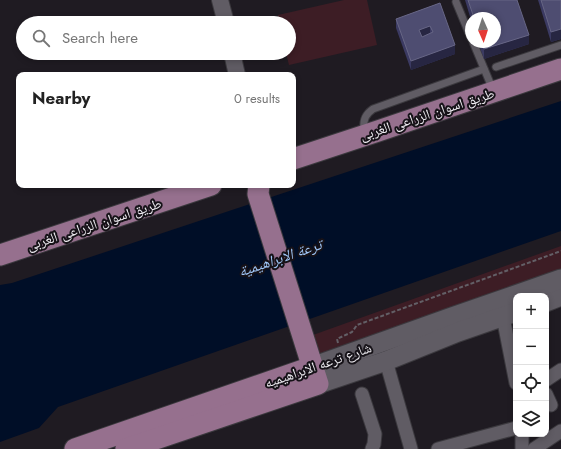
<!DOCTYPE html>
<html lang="en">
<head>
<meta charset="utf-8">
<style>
	body { margin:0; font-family:Jost,"Noto Naskh Arabic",sans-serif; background:#f2f2f2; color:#222 }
	.controls { position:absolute; right:12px; bottom:12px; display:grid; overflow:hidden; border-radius:8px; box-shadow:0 2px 6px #0003 }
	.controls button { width:36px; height:36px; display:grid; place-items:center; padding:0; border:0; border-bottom:1px solid #e0e0e0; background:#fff; color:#222; font:20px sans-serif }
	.compass { position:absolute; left:465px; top:12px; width:36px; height:36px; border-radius:50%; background:#fff; box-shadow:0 2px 6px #0003; rotate:177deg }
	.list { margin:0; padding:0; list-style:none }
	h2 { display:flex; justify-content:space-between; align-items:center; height:52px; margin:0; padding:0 16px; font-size:17px }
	h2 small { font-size:13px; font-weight:400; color:#767676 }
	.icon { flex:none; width:22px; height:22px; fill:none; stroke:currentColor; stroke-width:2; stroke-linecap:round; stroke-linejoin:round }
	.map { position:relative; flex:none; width:561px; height:449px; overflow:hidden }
	.search { position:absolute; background:#fff; box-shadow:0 2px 6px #0003; left:16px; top:16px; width:280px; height:44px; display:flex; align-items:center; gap:10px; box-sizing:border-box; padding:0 14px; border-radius:22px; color:#767676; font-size:15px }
	.panel { position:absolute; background:#fff; box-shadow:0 2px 6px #0003; left:16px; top:72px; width:280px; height:116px; border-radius:8px }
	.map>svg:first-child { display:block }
</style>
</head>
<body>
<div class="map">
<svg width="561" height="449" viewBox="0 0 561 449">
	<rect width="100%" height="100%" fill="#1f1b22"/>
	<g fill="#3d1d25">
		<polygon points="344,0 367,0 377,45 289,65 286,53 289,53 289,23 279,23 278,15"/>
		<polygon points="561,246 561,269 320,356 313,335"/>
	</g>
	<polygon fill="#000e27" points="561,101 561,231 58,407 39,428 0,442 0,285 12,283"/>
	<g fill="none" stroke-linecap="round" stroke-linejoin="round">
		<defs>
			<g id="service">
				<polyline points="456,2 471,38"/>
				<polyline points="473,42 493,90"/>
				<polyline points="496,67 561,45"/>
				<path d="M 364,128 C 363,119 366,114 373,109 L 484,69"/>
			</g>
			<g id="minor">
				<polyline points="503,317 516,383"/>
				<polyline points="386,361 411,449"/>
				<polyline points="546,380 561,370"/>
				<polyline points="362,394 375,434 374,444 372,449"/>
				<polyline points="546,394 551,405"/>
				<polyline points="438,449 516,428"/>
				<polyline points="522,449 522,434"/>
				<polyline points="534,449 561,431"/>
			</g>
			<g id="tertiary">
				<polyline points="220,0 226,23"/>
				<polyline points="232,53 237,75"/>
			</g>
			<g id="secondary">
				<polyline points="546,302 561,296"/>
				<polyline points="312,367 452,317 561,279"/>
				<polyline points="318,384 386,361 458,332 516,312"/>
			</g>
			<g id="primary">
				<polyline points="293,159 378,131 561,69"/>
				<polyline points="0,255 211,185"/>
				<polyline points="75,449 312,367"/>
				<polyline points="126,449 318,384 258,194 259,185"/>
			</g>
		</defs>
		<use href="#service" stroke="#3b393e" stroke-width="9"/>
		<use href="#minor" stroke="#3b393e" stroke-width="15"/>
		<use href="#tertiary" stroke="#3b393e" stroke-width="18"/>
		<use href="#secondary" stroke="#3b393e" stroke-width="21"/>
		<use href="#primary" stroke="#3b393e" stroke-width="23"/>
		<polyline stroke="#635f66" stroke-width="2" stroke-dasharray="4 2" stroke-linecap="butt" points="338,343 337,339 352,332 357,325 561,251"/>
		<use href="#service" stroke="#605c64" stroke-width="7"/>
		<use href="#minor" stroke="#605c64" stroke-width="13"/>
		<use href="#tertiary" stroke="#605c64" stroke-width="16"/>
		<use href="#secondary" stroke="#605c64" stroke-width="19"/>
		<use href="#primary" stroke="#96708e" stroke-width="21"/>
	</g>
	<g fill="#3b3a62">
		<polygon points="465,0 517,0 529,44 484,59 478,42 495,42 495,18 471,18 471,20"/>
		<polygon points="538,0 561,0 561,39 551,42"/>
		<polygon points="440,3 455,54 411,70 396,28 396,19"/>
	</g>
	<g fill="#272642">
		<polygon points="430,26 430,35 419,40 419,30"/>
		<polygon points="561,29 561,39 551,42 551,32"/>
		<polygon points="529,35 529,44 484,59 484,49"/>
		<polygon points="455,45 455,54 411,70 411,61"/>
	</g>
	<g fill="#4e4d71" stroke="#676685" fill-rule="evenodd">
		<polygon points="468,0 517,0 529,35 484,49 481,42 495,42 495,18 474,18"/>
		<polygon points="541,0 561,0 561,29 551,32"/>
		<path d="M 440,3 L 455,45 L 411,61 L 396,19 ZM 430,26 L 433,32 L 422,37 L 419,30 Z"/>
	</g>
	<g text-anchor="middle" stroke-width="4" stroke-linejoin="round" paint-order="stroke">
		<g font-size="14" fill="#eeecf1" stroke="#161218">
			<text transform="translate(427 114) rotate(-18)" y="5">طريق اسوان الزراعى الغربى</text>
			<text transform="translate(94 224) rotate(-18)" y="5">طريق اسوان الزراعى الغربى</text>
			<text transform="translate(318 365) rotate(-19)" y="5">شارع ترعه الابراهيميه</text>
		</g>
		<g font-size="15" font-style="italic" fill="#a1c8fa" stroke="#161218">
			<text transform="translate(280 258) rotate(-19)" y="5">ترعة الابراهيمية</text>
		</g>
	</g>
</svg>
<div class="controls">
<button>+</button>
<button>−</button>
<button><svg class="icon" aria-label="locate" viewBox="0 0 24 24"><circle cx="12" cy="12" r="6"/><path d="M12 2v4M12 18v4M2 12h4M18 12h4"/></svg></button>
<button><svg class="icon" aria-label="layers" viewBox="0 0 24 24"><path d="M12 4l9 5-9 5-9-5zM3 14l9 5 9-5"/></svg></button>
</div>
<svg class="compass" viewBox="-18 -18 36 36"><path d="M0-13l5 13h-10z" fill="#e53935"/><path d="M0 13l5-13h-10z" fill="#767676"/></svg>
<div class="search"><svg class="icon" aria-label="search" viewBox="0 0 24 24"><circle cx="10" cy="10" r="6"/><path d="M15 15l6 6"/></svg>Search here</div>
<section class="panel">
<h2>Nearby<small>0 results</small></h2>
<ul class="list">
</ul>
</section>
</div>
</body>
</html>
